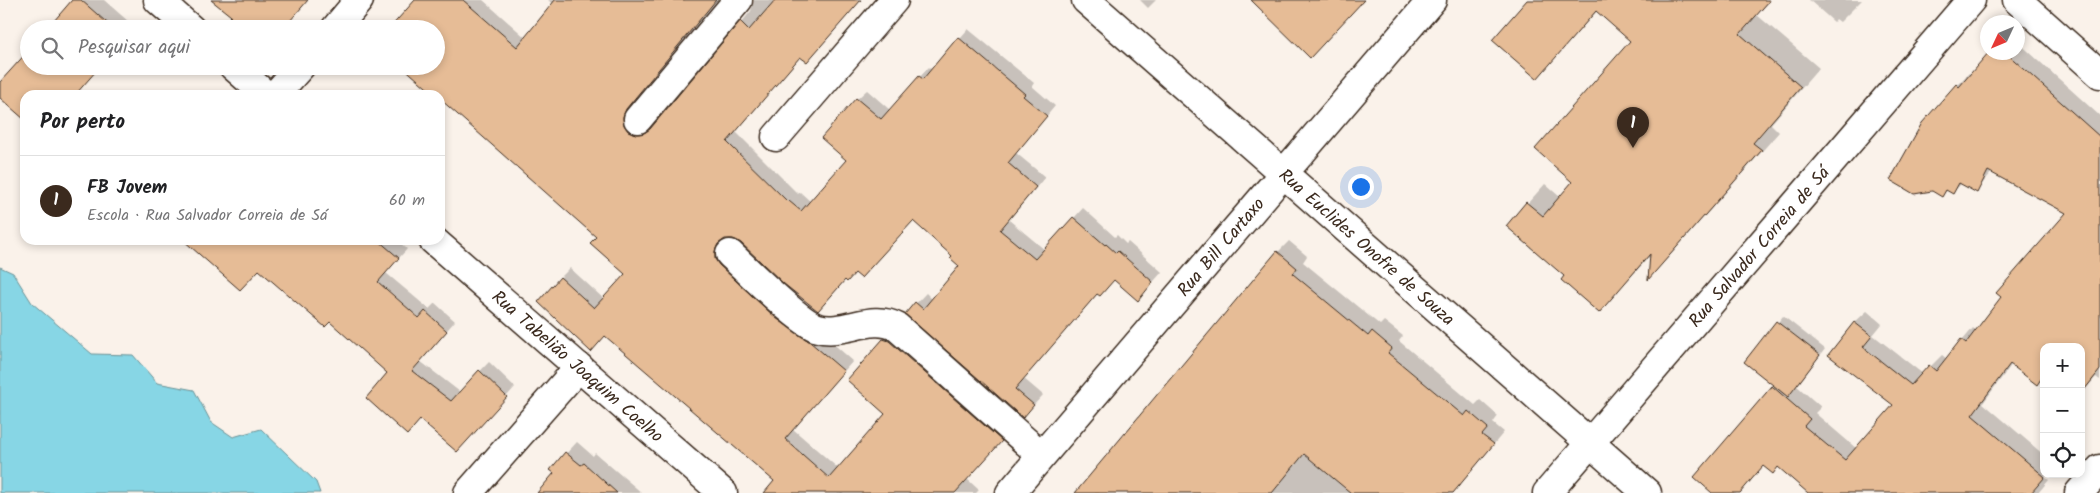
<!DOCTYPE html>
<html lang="pt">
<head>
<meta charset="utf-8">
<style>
	body { margin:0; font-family:Kalam,sans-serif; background:#f6f6f6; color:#202124 }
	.controls { position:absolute; right:15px; bottom:15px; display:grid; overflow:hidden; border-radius:10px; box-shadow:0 2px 8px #0003 }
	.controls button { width:45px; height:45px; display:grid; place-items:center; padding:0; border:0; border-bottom:1px solid #e0e0e0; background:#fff; color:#202124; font:25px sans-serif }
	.compass { position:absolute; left:1980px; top:15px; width:45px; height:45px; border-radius:50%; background:#fff; box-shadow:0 2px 8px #0003; rotate:226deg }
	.you { position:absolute; left:1360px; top:186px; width:18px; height:18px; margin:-12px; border:4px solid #fff; border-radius:50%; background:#1a73e8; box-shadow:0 0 0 8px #1a73e833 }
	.badge { display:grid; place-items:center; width:32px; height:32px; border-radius:50%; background:#3b2a1e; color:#fff; font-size:16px; font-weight:700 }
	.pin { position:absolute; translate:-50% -41px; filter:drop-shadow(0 1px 2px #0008) }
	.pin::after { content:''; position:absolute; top:26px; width:18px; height:15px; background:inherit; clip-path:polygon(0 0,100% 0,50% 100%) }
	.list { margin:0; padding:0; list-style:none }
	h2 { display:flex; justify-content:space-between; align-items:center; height:65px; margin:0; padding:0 20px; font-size:21px }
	h2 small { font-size:16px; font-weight:400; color:#757577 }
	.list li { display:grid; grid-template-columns:32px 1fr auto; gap:15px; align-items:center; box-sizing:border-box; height:90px; padding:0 20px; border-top:1px solid #e0e0e0 }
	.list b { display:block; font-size:19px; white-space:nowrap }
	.list p { margin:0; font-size:16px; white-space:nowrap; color:#757577 }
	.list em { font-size:16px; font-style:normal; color:#757577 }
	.icon { flex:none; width:28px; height:28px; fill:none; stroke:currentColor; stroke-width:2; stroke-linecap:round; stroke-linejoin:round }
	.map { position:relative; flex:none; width:2100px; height:493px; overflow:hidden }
	.search { position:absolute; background:#fff; box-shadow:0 2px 8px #0003; left:20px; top:20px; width:425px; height:55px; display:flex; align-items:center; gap:12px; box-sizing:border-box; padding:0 18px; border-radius:28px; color:#757577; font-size:19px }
	.panel { position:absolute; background:#fff; box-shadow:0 2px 8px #0003; left:20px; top:90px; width:425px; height:155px; border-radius:15px }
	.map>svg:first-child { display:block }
</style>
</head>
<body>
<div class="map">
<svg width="2100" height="493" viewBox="0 0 2100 493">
	<rect width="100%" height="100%" fill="#faf2ea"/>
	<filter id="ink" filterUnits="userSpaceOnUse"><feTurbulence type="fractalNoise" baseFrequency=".02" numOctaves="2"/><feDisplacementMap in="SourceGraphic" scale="10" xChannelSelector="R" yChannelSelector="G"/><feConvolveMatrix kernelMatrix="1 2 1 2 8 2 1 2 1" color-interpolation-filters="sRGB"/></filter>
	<g filter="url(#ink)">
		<polygon fill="#87d6e5" stroke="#699195" points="0,267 13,273 32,303 92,354 133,355 157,383 194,390 211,422 233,437 261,429 316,482 320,493 0,493"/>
		<g fill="#0003">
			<polygon points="74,0 104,0 137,29 49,29"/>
			<polygon points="416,0 483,0 526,38 553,4 548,0 718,0 635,98 632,105 646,125 657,122 751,11 754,0 861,0 816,51 801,56 735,131 798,194 800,192 811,202 848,160 857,99 867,90 890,110 929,67 932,70 968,29 1034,83 1032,86 1055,106 1016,153 1045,177 1009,220 1045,250 1083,208 1115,237 1117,235 1126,244 1128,242 1162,272 1147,289 1115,279 1098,293 1023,378 1043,395 1032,407 906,314 926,293 933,300 961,265 954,256 913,220 856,272 734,238 725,238 724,248 853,361 793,429 839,469 887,414 884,339 893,330 1010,431 967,479 979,490 976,493 776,493 776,481 606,335 560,278 570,268 604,299 627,273 598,237 440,98 440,95 436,95 436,29"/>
			<polygon points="1140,0 1156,0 1148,8"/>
			<polygon points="1528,0 1771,0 1757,15 1819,68 1771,124 1779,132 1666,260 1650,276 1652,254 1599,311 1566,276 1508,225 1545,184 1560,197 1573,182 1632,41 1598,10 1537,77"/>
			<polygon points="1809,0 1862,0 1840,22 1836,19 1834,22"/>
			<polygon points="2018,42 2100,116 2100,380 2096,377 2081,394 2081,347 2044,347 2044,383 2012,364 1983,403 2044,455 2044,474 2047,474 2045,477 2049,480 2038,493 1819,493 1779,466 1764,465 1740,493 1714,493 1696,477 1775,385 1746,362 1783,316 1825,349 1797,386 1821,407 1815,413 1857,449 1895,405 1830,355 1855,322 1867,311 1882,324 1873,335 1923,374 1942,355 1947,359 1973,328 1977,331 2068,213 1992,172 1976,191 1962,183 1953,192 1948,189 1942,196 1923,124 1957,85 1969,73 1971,75 1990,52 2018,52"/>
			<polygon points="207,240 397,240 407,249 386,273 429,309 435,303 455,321 420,361 460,392 489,362 515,387 466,442 330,321 259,269"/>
			<polygon points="1289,241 1307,256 1303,262 1380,325 1384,321 1403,336 1399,341 1475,405 1480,400 1498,416 1493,423 1504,432 1453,493 1093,493 1278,252"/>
			<polygon points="577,442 593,456 595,453 642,493 538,493 555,473 551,470"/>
		</g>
		<g fill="#e6bc96" stroke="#3b2a1e">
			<polygon points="72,0 81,0 114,29 47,29"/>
			<polygon points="211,0 308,0 283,29 219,29 231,16"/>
			<polygon points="415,0 463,0 517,47 555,0 716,0 626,109 623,117 624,125 628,131 636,134 644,133 650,129 740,21 749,30 775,0 861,0 807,62 800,57 727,142 788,202 789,201 801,211 846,160 821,138 856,98 881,119 919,76 923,79 958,37 1025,94 1023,96 1047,116 1008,163 1036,187 1000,230 1035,259 1073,217 1105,245 1106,244 1116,253 1118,251 1153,282 1138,301 1114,280 1100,296 1097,294 1015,389 1034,405 1023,418 905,314 915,302 923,309 959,266 950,258 952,256 913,221 861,278 855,273 847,282 845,280 818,311 784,284 741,243 733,239 725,239 718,244 715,251 715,259 719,265 776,318 810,342 844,371 785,439 829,478 885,414 847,380 883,339 889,341 1002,441 955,493 764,493 774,481 605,336 591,352 538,302 560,277 594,308 625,274 590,243 596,237 440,99 440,95 435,95 402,66 436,66 436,29 389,29"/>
			<polygon points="1251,0 1364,0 1310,58"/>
			<polygon points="1527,0 1770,0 1740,34 1801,87 1753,143 1762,150 1648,280 1650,254 1599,313 1561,280 1564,276 1506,226 1526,202 1543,216 1572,182 1535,149 1630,41 1596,11 1537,79 1492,40"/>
			<polygon points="29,50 29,66 107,66 101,73 97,70 75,95 25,95 25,120 0,98 0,82"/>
			<polygon points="1989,52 2005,52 2100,137 2100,370 2081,394 2081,347 2044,347 2044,381 2041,379 2037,385 2010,364 1972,415 2045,477 2031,493 1808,493 1778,467 1773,474 1763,466 1740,493 1712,493 1694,477 1772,386 1810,419 1804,426 1845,460 1893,405 1828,355 1854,322 1872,336 1863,347 1911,385 1929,365 1936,371 1961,339 1966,343 2001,297 1996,293 2066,213 1988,171 1977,193 1959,183 1953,194 1946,190 1942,197 1932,191 1914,194 1890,180 1922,123 1956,84 1959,87"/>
			<polygon points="183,240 378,240 399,258 378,282 419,318 425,311 447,331 412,371 451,401 479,370 507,397 457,452 420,420 407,435 366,398 387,373 330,322 325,327 259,270 240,290"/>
			<polygon points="1277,251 1297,268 1293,274 1368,336 1372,331 1392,348 1388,353 1464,416 1468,411 1488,428 1482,435 1494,444 1453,493 1351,493 1304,454 1272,493 1075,493"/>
			<polygon points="1776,321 1820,355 1788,397 1744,362"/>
			<polygon points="565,452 581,465 584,463 617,493 537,493 554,473 550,470"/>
		</g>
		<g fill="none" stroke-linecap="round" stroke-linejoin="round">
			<defs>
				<g id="street">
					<polyline points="158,0 191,29"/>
					<path id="s1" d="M 1086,0 L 1647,493"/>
					<polyline points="2017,0 2100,74"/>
					<polyline points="335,29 359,0"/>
					<polyline points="233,66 266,95"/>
					<polyline points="275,95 301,66"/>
					<polyline points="638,119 738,0"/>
					<polyline points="776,137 894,0"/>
					<path id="s2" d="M 433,240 L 723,493"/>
					<path d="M 730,254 C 747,270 800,323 818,328 C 845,335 871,313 897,327 L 1041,455"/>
					<polyline points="468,493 579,367"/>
					<path id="s3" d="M 1010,493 L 1432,0"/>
					<path id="s4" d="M 1547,493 L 1971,0"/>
				</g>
				<polyline id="secondary" points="2079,493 2100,469"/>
			</defs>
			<use href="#street" stroke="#3b2a1e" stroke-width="31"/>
			<use href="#secondary" stroke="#3b2a1e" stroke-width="31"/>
			<use href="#street" stroke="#fff" stroke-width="28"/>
			<use href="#secondary" stroke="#fff" stroke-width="28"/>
		</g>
	</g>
	<g text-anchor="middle" stroke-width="5" stroke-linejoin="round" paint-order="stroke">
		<g font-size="18" fill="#3b2a1e" stroke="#fff">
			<text dy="6" stroke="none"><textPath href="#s1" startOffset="374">Rua Euclides Onofre de Souza</textPath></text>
			<text dy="6" stroke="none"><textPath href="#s3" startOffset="324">Rua Bill Cartaxo</textPath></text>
			<text dy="6" stroke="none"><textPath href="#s4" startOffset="325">Rua Salvador Correia de Sá</textPath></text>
			<text dy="6" stroke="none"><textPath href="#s2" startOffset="192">Rua Tabelião Joaquim Coelho</textPath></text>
		</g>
	</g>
</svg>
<div class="controls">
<button>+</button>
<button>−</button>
<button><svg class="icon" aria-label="locate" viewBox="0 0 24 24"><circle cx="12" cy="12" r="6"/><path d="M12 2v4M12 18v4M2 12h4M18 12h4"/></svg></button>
</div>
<svg class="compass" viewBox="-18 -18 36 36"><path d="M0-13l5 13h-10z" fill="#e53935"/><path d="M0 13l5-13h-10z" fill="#757577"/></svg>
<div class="you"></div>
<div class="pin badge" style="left:1633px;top:148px">1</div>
<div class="search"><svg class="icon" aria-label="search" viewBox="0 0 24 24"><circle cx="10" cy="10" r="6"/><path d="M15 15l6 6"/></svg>Pesquisar aqui</div>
<section class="panel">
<h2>Por perto<small></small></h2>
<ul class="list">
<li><span class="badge">1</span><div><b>FB Jovem</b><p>Escola · Rua Salvador Correia de Sá</p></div><em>60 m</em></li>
</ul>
</section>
</div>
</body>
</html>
